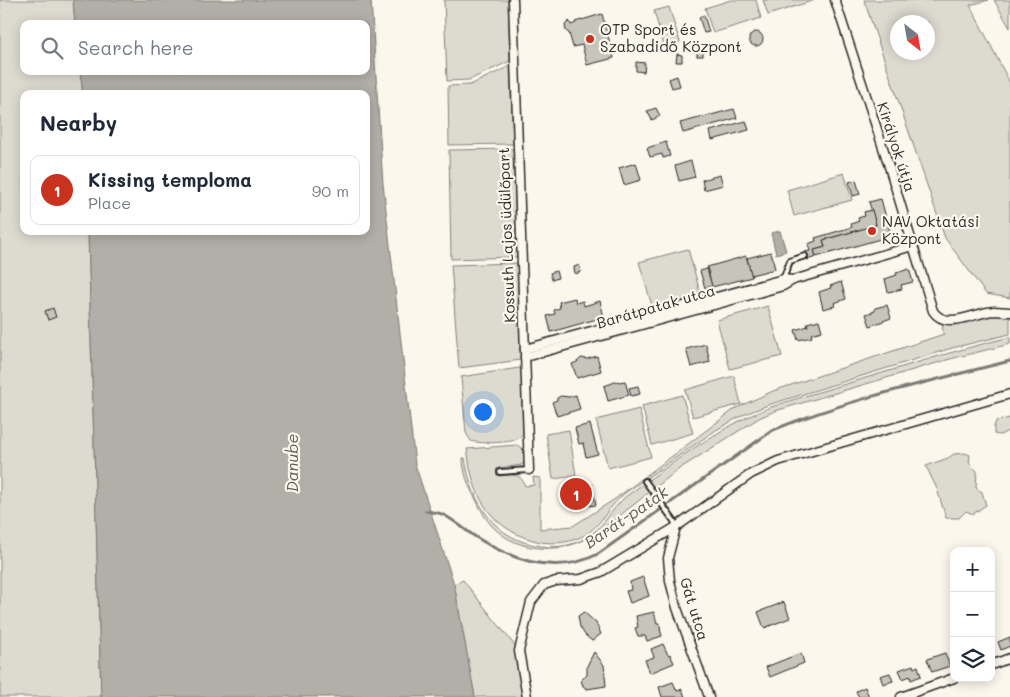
<!DOCTYPE html>
<html lang="en">
<head>
<meta charset="utf-8">
<style>
	body { margin:0; font-family:Mali,sans-serif; background:#f2f2f3; color:#1f2937 }
	.controls { position:absolute; right:15px; bottom:15px; display:grid; overflow:hidden; border-radius:10px; box-shadow:0 2px 12px #0003 }
	.controls button { width:45px; height:45px; display:grid; place-items:center; padding:0; border:0; border-bottom:1px solid #e0e1e3; background:#fff; color:#1f2937; font:25px sans-serif }
	.compass { position:absolute; left:890px; top:15px; width:45px; height:45px; border-radius:50%; background:#fff; box-shadow:0 2px 12px #0003; rotate:149deg }
	.you { position:absolute; left:482px; top:411px; width:18px; height:18px; margin:-12px; border:4px solid #fff; border-radius:50%; background:#1a73e8; box-shadow:0 0 0 8px #1a73e833 }
	.badge { display:grid; place-items:center; width:32px; height:32px; border-radius:50%; background:#c8321e; color:#fff; font-size:16px; font-weight:700 }
	.pin { position:absolute; translate:-50% -50%; border:2px solid #fff; box-shadow:0 1px 5px #0006 }
	.list { margin:0; padding:0; list-style:none }
	h2 { display:flex; justify-content:space-between; align-items:center; height:65px; margin:0; padding:0 20px; font-size:21px }
	h2 small { font-size:16px; font-weight:400; color:#747a83 }
	.list li { display:grid; grid-template-columns:32px 1fr auto; gap:15px; align-items:center; box-sizing:border-box; height:70px; margin:0 10px 10px; padding:0 10px; border:1px solid #e0e1e3; border-radius:10px }
	.list b { display:block; font-size:19px; white-space:nowrap }
	.list p { margin:0; font-size:16px; white-space:nowrap; color:#747a83 }
	.list em { font-size:16px; font-style:normal; color:#747a83 }
	.icon { flex:none; width:28px; height:28px; fill:none; stroke:currentColor; stroke-width:2; stroke-linecap:round; stroke-linejoin:round }
	.map { position:relative; flex:none; width:1010px; height:697px; overflow:hidden }
	.search { position:absolute; background:#fff; box-shadow:0 2px 12px #0003; left:20px; top:20px; width:350px; height:55px; display:flex; align-items:center; gap:12px; box-sizing:border-box; padding:0 18px; border-radius:10px; color:#747a83; font-size:19px }
	.panel { position:absolute; background:#fff; box-shadow:0 2px 12px #0003; left:20px; top:90px; width:350px; height:145px; border-radius:10px }
	.map>svg:first-child { display:block }
</style>
</head>
<body>
<div class="map">
<svg width="1010" height="697" viewBox="0 0 1010 697">
	<rect width="100%" height="100%" fill="#fbf7ec"/>
	<filter id="ink" filterUnits="userSpaceOnUse"><feTurbulence type="fractalNoise" baseFrequency=".02" numOctaves="2"/><feDisplacementMap in="SourceGraphic" scale="10" xChannelSelector="R" yChannelSelector="G"/><feConvolveMatrix kernelMatrix="1 2 1 2 8 2 1 2 1" color-interpolation-filters="sRGB"/></filter>
	<g filter="url(#ink)">
		<g fill="#dddad0" stroke="#84827e" fill-rule="evenodd">
			<polygon points="0,0 73,0 75,24 24,24 24,71 80,71 83,94 24,94 24,231 88,231 101,697 0,697"/>
			<polygon points="444,0 508,0 510,61 469,80 447,81"/>
			<polygon points="731,0 756,0 761,18 713,33 705,8"/>
			<polygon points="763,0 815,0 768,15"/>
			<path d="M 864,0 L 989,0 L 970,5 L 1010,83 L 1010,298 L 986,294 L 945,238 ZM 898,22 L 928,22 L 928,52 L 898,52 Z"/>
			<polygon points="994,0 1010,0 1010,28"/>
			<polygon points="669,7 680,42 664,46 654,11"/>
			<polygon points="510,66 513,144 449,145 448,86 470,85"/>
			<polygon points="513,149 517,257 451,259 449,150"/>
			<polygon points="844,173 852,200 794,216 787,190"/>
			<polygon points="688,249 701,296 653,309 639,262"/>
			<polygon points="517,263 521,360 459,368 451,265"/>
			<polygon points="768,306 782,356 730,369 717,320"/>
			<path d="M 989,314 L 1010,314 L 1010,334 L 952,348 L 768,405 L 743,415 L 716,430 L 625,493 C 610,505 603,522 588,533 C 573,543 554,545 536,541 C 502,532 481,511 472,476 C 469,467 469,458 467,449 L 517,445 L 523,449 L 526,458 L 522,465 L 498,468 L 499,476 C 511,475 521,472 525,486 L 534,485 L 533,477 L 540,478 L 540,529 L 573,526 L 615,499 L 736,408 L 773,391 L 944,334 L 942,326 L 944,323 Z"/>
			<path d="M 1010,337 L 1010,344 L 950,359 L 775,411 L 759,418 L 679,469 L 599,532 L 596,531 L 593,534 L 593,535 C 564,554 519,554 493,527 C 485,519 480,508 475,498 C 468,486 463,471 463,458 L 465,458 C 471,501 494,540 541,546 C 557,548 571,546 586,538 C 603,528 611,510 625,497 C 660,472 695,445 732,425 C 765,406 803,397 839,386 C 896,369 952,351 1010,337 Z"/>
			<path d="M 519,368 L 521,369 L 523,433 C 521,435 520,437 517,439 C 510,443 478,444 471,441 L 466,433 L 461,377 Z"/>
			<polygon points="734,376 741,404 693,417 685,390"/>
			<polygon points="682,395 693,433 652,445 642,406"/>
			<polygon points="639,409 651,457 608,468 596,420"/>
			<polygon points="1010,418 1010,430 1000,435 994,434 994,427 996,421"/>
			<polygon points="569,430 576,476 553,479 546,434"/>
			<polygon points="965,453 970,455 969,463 977,471 976,488 982,492 986,505 973,514 966,511 959,518 946,518 937,489 926,466 948,458 954,454"/>
			<polygon points="463,580 519,651 527,697 475,697 454,584"/>
		</g>
		<g fill="#b1afa7" stroke="#7b7a75">
			<polygon points="73,0 371,0 383,184 415,464 454,584 475,697 101,697 88,231 366,231 366,94 83,94 80,71 366,71 366,24 75,24"/>
			<polygon points="780,231 786,251 776,254 771,233"/>
		</g>
		<g fill="none" stroke-linecap="round" stroke-linejoin="round">
			<path stroke="#7b7a75" stroke-width="3" d="M 426,511 C 432,512 439,512 444,515 C 457,522 467,532 479,539 C 516,562 558,575 598,554 L 773,430 C 849,399 931,381 1010,361"/>
		</g>
		<g fill="#c7c4bc" stroke="#2b2b2b">
			<polygon points="602,14 614,58 587,65 582,45 573,47 569,33 566,31 565,25 569,21 571,25 576,23 575,22"/>
			<polygon points="704,15 709,32 704,33 699,17"/>
			<circle cx="756" cy="39" r="7"/>
			<rect x="697" y="49" width="6" height="7"/>
			<polygon points="677,54 682,55 682,62 676,62"/>
			<polygon points="636,62 645,63 644,72 636,71"/>
			<polygon points="677,76 680,86 672,88 669,79"/>
			<polygon points="656,108 660,116 652,120 647,111"/>
			<polygon points="734,109 737,118 683,133 680,123"/>
			<polygon points="746,121 749,130 712,140 710,131"/>
			<polygon points="666,142 670,156 663,158 662,154 650,157 647,148"/>
			<polygon points="691,161 695,177 679,181 675,166"/>
			<polygon points="636,163 641,180 624,185 619,168"/>
			<polygon points="720,175 723,185 704,190 702,180"/>
			<polygon points="856,180 860,194 853,196 849,182"/>
			<polygon points="881,199 891,236 816,257 814,250 825,247 823,240 876,225 869,202"/>
			<polygon points="872,210 876,225 823,240 825,247 814,250 816,257 807,260 804,252 810,251 808,244 816,241 815,238 852,227 851,224 859,221 858,218 865,216 864,212"/>
			<polygon points="771,252 775,269 751,275 747,258"/>
			<polygon points="746,256 752,277 712,287 707,267"/>
			<polygon points="579,265 581,272 575,274 574,267"/>
			<polygon points="707,269 712,286 705,288 700,271"/>
			<polygon points="909,269 913,282 901,285 902,289 888,292 885,279 897,275 896,273"/>
			<polygon points="556,271 558,278 552,280 550,273"/>
			<polygon points="841,282 846,299 834,303 835,306 823,309 819,292 831,288 830,286"/>
			<polygon points="575,298 576,303 583,301 584,306 600,301 604,317 551,332 547,316 555,314 554,310 560,308 559,302"/>
			<polygon points="887,305 891,318 870,326 866,314 875,311 875,308"/>
			<polygon points="53,308 56,317 48,320 45,311"/>
			<polygon points="819,320 822,331 811,334 812,337 798,340 795,330 808,326 807,323"/>
			<polygon points="706,344 710,362 691,367 686,349"/>
			<polygon points="597,356 601,371 577,378 572,364 577,362 581,358 587,359"/>
			<polygon points="618,381 619,382 625,381 629,395 608,401 604,386"/>
			<polygon points="638,386 640,394 631,396 629,388"/>
			<polygon points="576,395 580,409 557,416 552,402 557,400 557,398 561,396 569,397"/>
			<polygon points="590,424 598,454 586,457 583,444 584,443 579,444 575,428"/>
			<polygon points="592,484 596,505 587,506 586,501 568,504 565,489"/>
			<polygon points="643,577 649,596 630,603 626,591 631,590 630,582"/>
			<polygon points="784,602 790,618 764,628 758,612"/>
			<polygon points="584,612 596,623 601,634 592,641 585,635 580,627 578,616"/>
			<polygon points="654,612 657,623 659,623 661,629 660,629 662,636 647,641 645,636 638,636 635,628 638,627 636,616"/>
			<polygon points="1010,637 1010,646 1001,650 998,642"/>
			<polygon points="663,644 668,655 670,654 674,663 650,673 645,660 654,657 651,649"/>
			<polygon points="594,652 604,665 606,686 587,689 583,686 581,680 587,675 587,666"/>
			<polygon points="801,653 804,663 770,677 766,667"/>
			<polygon points="945,653 950,666 932,672 927,659"/>
			<polygon points="913,665 914,668 918,666 921,676 911,680 910,676 903,679 899,670"/>
			<polygon points="890,673 893,681 883,684 880,676"/>
			<polygon points="673,682 677,691 682,689 685,697 662,697 659,687"/>
			<polygon points="865,687 869,697 859,697 856,691"/>
		</g>
		<g fill="none" stroke-linecap="round" stroke-linejoin="round">
			<defs>
				<g id="service">
					<polyline points="783,279 790,261 805,256"/>
					<polyline points="500,472 529,470"/>
					<polyline points="645,481 674,521 676,527"/>
				</g>
				<g id="minor">
					<polyline points="513,0 529,470"/>
					<path d="M 835,0 L 887,160 L 933,311 C 946,331 975,312 994,311 C 999,311 1005,312 1010,312"/>
					<polyline points="525,349 783,279 793,280"/>
					<polyline points="525,357 783,286 793,280 913,246"/>
					<polyline points="676,527 668,558 670,581 677,608 709,697"/>
					<polyline points="991,665 1010,658"/>
					<polyline points="527,697 519,651 531,602 544,585 556,581 581,579 601,572 676,527 751,474 778,461 795,456 1010,394"/>
					<polyline points="901,697 954,678"/>
				</g>
			</defs>
			<use href="#service" stroke="#2b2b2b" stroke-width="8"/>
			<use href="#minor" stroke="#2b2b2b" stroke-width="11"/>
			<use href="#service" stroke="#fbf7ec" stroke-width="4"/>
			<use href="#minor" stroke="#fbf7ec" stroke-width="8"/>
		</g>
	</g>
	<g fill="#c8321e" stroke="#fbf7ec" stroke-width="2">
		<circle cx="590" cy="39" r="5"/>
		<circle cx="872" cy="231" r="5"/>
	</g>
	<g text-anchor="middle" stroke-width="4.5" stroke-linejoin="round" paint-order="stroke">
		<g font-size="15" fill="#2b2b2b" stroke="#fbf7ec" text-anchor="start">
			<text x="600" y="35">OTP Sport és<tspan x="600" dy="17">Szabadidő Központ</tspan></text>
			<text x="882" y="227">NAV Oktatási<tspan x="882" dy="17">Központ</tspan></text>
		</g>
		<g font-size="15" fill="#2b2b2b" stroke="#fbf7ec">
			<text transform="translate(896 147) rotate(72)" y="5">Királyok útja</text>
			<text transform="translate(507 235) rotate(-92)" y="5">Kossuth Lajos üdülőpart</text>
			<text transform="translate(656 307) rotate(-16)" y="5">Barátpatak utca</text>
			<text transform="translate(694 609) rotate(73)" y="5">Gát utca</text>
		</g>
		<g font-size="16" font-style="italic" fill="#5a5956" stroke="#fbf7ec">
			<text transform="translate(292 463) rotate(-90)" y="6">Danube</text>
			<text transform="translate(626 517) rotate(-34)" y="6">Barát-patak</text>
		</g>
	</g>
</svg>
<div class="controls">
<button>+</button>
<button>−</button>
<button><svg class="icon" aria-label="layers" viewBox="0 0 24 24"><path d="M12 4l9 5-9 5-9-5zM3 14l9 5 9-5"/></svg></button>
</div>
<svg class="compass" viewBox="-18 -18 36 36"><path d="M0-13l5 13h-10z" fill="#e53935"/><path d="M0 13l5-13h-10z" fill="#747a83"/></svg>
<div class="you"></div>
<div class="pin badge" style="left:576px;top:494px">1</div>
<div class="search"><svg class="icon" aria-label="search" viewBox="0 0 24 24"><circle cx="10" cy="10" r="6"/><path d="M15 15l6 6"/></svg>Search here</div>
<section class="panel">
<h2>Nearby<small></small></h2>
<ul class="list">
<li><span class="badge">1</span><div><b>Kissing temploma</b><p>Place</p></div><em>90 m</em></li>
</ul>
</section>
</div>
</body>
</html>
